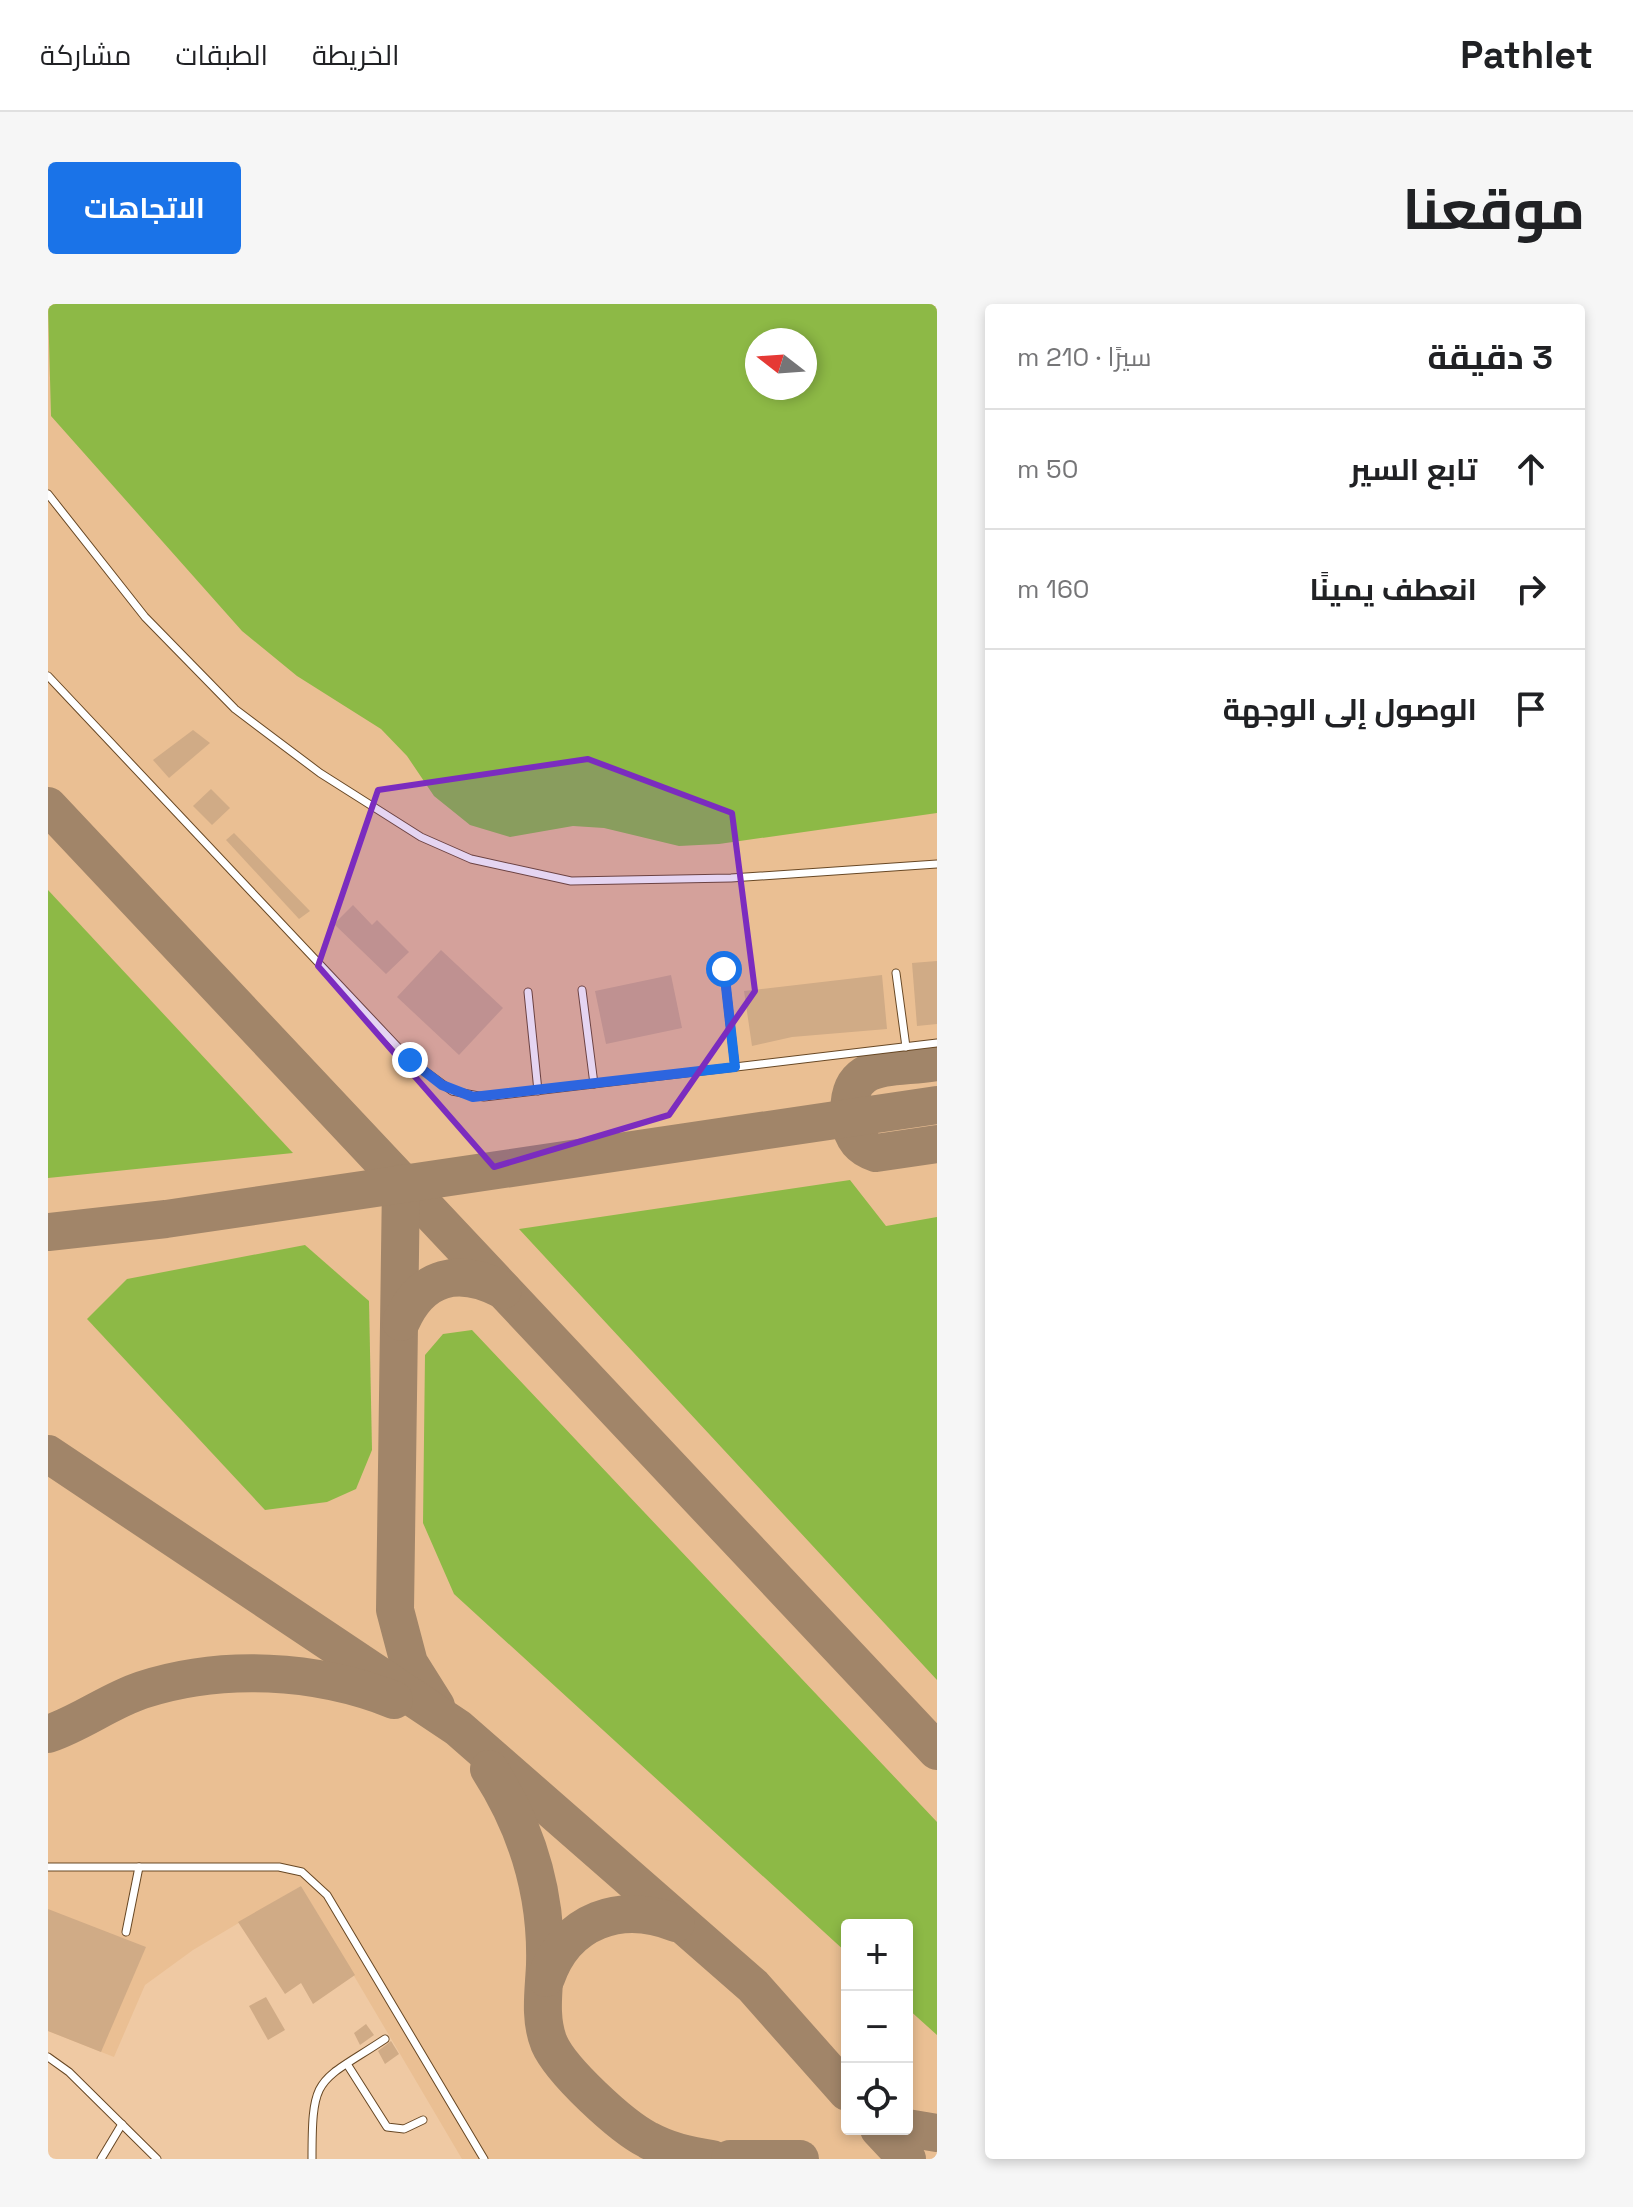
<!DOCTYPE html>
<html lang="ar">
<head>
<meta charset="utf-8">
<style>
	body { margin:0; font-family:"Space Grotesk",Cairo,sans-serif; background:#f6f6f6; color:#202124; direction:rtl }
	.controls { position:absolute; right:24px; bottom:24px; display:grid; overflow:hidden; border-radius:8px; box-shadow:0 4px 12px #0003 }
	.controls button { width:72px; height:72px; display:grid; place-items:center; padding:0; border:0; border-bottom:2px solid #e0e0e0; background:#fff; color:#202124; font:40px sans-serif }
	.compass { position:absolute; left:697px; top:24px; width:72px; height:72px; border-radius:50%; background:#fff; box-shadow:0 4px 12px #0003; rotate:287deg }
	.stop { position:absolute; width:24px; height:24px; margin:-18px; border:6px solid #1a73e8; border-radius:50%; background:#fff }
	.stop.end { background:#1a73e8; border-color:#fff; box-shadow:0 2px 8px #0008 }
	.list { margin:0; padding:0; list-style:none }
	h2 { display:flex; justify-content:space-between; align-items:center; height:104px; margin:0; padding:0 32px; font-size:34px }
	h2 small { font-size:26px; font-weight:400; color:#757577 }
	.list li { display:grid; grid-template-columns:52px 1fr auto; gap:24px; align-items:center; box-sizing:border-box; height:120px; padding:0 32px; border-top:2px solid #e0e0e0 }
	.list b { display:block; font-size:30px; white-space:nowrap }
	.list em { font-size:26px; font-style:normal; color:#757577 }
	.icon { flex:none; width:44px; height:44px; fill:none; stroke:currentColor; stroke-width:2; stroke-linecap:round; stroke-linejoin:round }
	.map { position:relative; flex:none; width:889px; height:1855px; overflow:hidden; direction:ltr; border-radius:8px }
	header { display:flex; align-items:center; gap:48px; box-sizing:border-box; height:112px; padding:0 40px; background:#fff; border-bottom:2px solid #e0e0e0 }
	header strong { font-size:38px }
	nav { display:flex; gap:44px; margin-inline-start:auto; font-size:28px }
	.intro { display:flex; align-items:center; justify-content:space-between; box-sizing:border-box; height:192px; padding:0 48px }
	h1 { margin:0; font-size:56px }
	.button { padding:20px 36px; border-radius:8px; background:#1a73e8; color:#fff; font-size:28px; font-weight:700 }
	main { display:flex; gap:48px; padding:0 48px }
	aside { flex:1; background:#fff; border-radius:8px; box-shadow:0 4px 12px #0003 }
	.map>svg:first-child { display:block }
</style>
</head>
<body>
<header>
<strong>Pathlet</strong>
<nav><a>الخريطة</a><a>الطبقات</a><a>مشاركة</a></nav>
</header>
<div class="intro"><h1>موقعنا</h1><a class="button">الاتجاهات</a></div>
<main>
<aside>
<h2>3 دقيقة<small>سيرًا · 210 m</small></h2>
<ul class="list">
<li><svg class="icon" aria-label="ahead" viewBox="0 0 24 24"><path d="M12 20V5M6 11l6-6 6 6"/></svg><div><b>تابع السير</b></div><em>50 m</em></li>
<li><svg class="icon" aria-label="right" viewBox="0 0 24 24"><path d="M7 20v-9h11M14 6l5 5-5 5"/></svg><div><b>انعطف يمينًا</b></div><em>160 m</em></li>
<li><svg class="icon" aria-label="arrive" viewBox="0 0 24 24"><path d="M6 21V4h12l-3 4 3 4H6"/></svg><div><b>الوصول إلى الوجهة</b></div></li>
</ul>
</aside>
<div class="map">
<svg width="889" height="1855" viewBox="0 0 889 1855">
	<rect width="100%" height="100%" fill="#efc9a3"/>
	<path fill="#eabf93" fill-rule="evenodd" d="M 0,0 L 889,0 L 889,1855 L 414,1855 L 253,1582 L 145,1646 L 97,1681 L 66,1753 L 0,1727 ZM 709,36 L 757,36 L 757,84 L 709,84 ZM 799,1621 L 859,1621 L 859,1825 L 799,1825 Z"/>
	<g fill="#8db946" fill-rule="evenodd">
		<path d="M 0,0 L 889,0 L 889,509 L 671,540 L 631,542 L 556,524 L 525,522 L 462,533 L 422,521 L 386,492 L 359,452 L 333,425 L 249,372 L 194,327 L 3,112 ZM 757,36 L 757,84 L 709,84 L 709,36 Z"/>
		<polygon points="0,586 245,849 0,874"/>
		<polygon points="802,876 838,922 889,913 889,1376 471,925"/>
		<polygon points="257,941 321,997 324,1146 308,1185 279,1198 217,1206 39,1015 79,975"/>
		<polygon points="424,1026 889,1518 889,1731 859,1704 859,1621 799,1621 799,1649 406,1290 375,1219 377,1051 395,1030"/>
	</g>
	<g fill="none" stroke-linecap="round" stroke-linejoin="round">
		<g stroke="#a18569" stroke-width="38">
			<polyline points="0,502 889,1447"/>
			<path d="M 889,758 C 844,766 795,753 802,817 C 804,833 812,844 828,849 L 889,840"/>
			<polyline points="353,879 347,1306 361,1359 388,1402"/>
			<polyline points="0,928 118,915 889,801"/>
			<path d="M 353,1018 C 374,971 411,963 455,986"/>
			<polyline points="0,1150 410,1424 705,1682 799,1788"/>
			<path d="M 0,1430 C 33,1419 61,1397 94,1386 C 174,1360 268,1365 346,1396"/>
			<path d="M 441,1465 C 479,1524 499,1590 497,1661 C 496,1686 491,1714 501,1739 C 513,1767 573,1822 600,1836 C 620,1847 641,1852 664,1855"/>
			<path d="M 498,1674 C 518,1616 573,1597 628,1619"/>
			<polyline points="859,1824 889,1829"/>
			<polyline points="831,1825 859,1855"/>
			<polyline points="682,1855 752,1855"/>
		</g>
	</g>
	<g fill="#d0ab86">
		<polygon points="145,426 162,439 121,474 105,456"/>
		<polygon points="163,485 182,504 164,521 145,502"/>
		<polygon points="186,529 262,607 251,615 178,536"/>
		<polygon points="305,601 324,621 329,616 361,648 338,670 286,620"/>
		<polygon points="393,646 455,704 411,751 349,693"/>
		<polygon points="889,657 889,720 869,722 864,659"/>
		<polygon points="623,671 634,724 558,740 547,687"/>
		<polygon points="834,671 839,725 744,733 704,742 696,687"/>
		<polygon points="253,1582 307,1671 265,1700 253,1679 237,1690 190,1618"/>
		<polygon points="0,1605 98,1643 53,1748 0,1727"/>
		<polygon points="218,1693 237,1726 220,1736 201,1702"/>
		<polygon points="318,1720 326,1731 312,1741 306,1729"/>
		<polygon points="343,1737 351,1750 337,1760 330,1747"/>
	</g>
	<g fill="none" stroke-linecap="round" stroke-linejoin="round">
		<defs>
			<g id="lane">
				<polyline points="0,190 97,313 187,405 272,469 373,533 423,555 523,577 683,574 889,560"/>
				<polyline points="0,372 362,756 404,787 436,793 889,739"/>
				<polyline points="676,665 687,763"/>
				<polyline points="848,669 858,743"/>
				<polyline points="534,686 546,780"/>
				<polyline points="480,688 490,787"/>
				<polyline points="0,1563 231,1563 254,1568 279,1591 436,1855"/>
				<polyline points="78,1628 91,1563"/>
				<polyline points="0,1753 21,1768 109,1855"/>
				<polyline points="299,1760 339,1823 356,1825 375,1816"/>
				<polyline points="53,1855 74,1820"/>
				<path d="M 264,1855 C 264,1769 269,1780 337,1735"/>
			</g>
		</defs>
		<use href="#lane" stroke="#684825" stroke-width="9"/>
		<use href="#lane" stroke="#fff" stroke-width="7"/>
	</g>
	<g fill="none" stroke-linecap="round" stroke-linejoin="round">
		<polyline stroke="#1a73e8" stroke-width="10" points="362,756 394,781 425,793 687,763 676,665"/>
	</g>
	<path fill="#7b2cbf" fill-opacity="0.2" stroke="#7b2cbf" stroke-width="6" stroke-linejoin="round" d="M 540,455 L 684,509 L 707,687 L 621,811 L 446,863 L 270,662 L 330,486 Z"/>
</svg>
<div class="controls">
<button>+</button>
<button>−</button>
<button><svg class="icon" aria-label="locate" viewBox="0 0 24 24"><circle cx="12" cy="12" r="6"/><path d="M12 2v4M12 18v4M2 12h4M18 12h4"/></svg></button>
</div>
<svg class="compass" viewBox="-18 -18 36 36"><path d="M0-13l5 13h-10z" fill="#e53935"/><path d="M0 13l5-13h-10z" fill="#757577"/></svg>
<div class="stop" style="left:676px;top:665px"></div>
<div class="stop end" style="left:362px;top:756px"></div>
</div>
</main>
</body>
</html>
